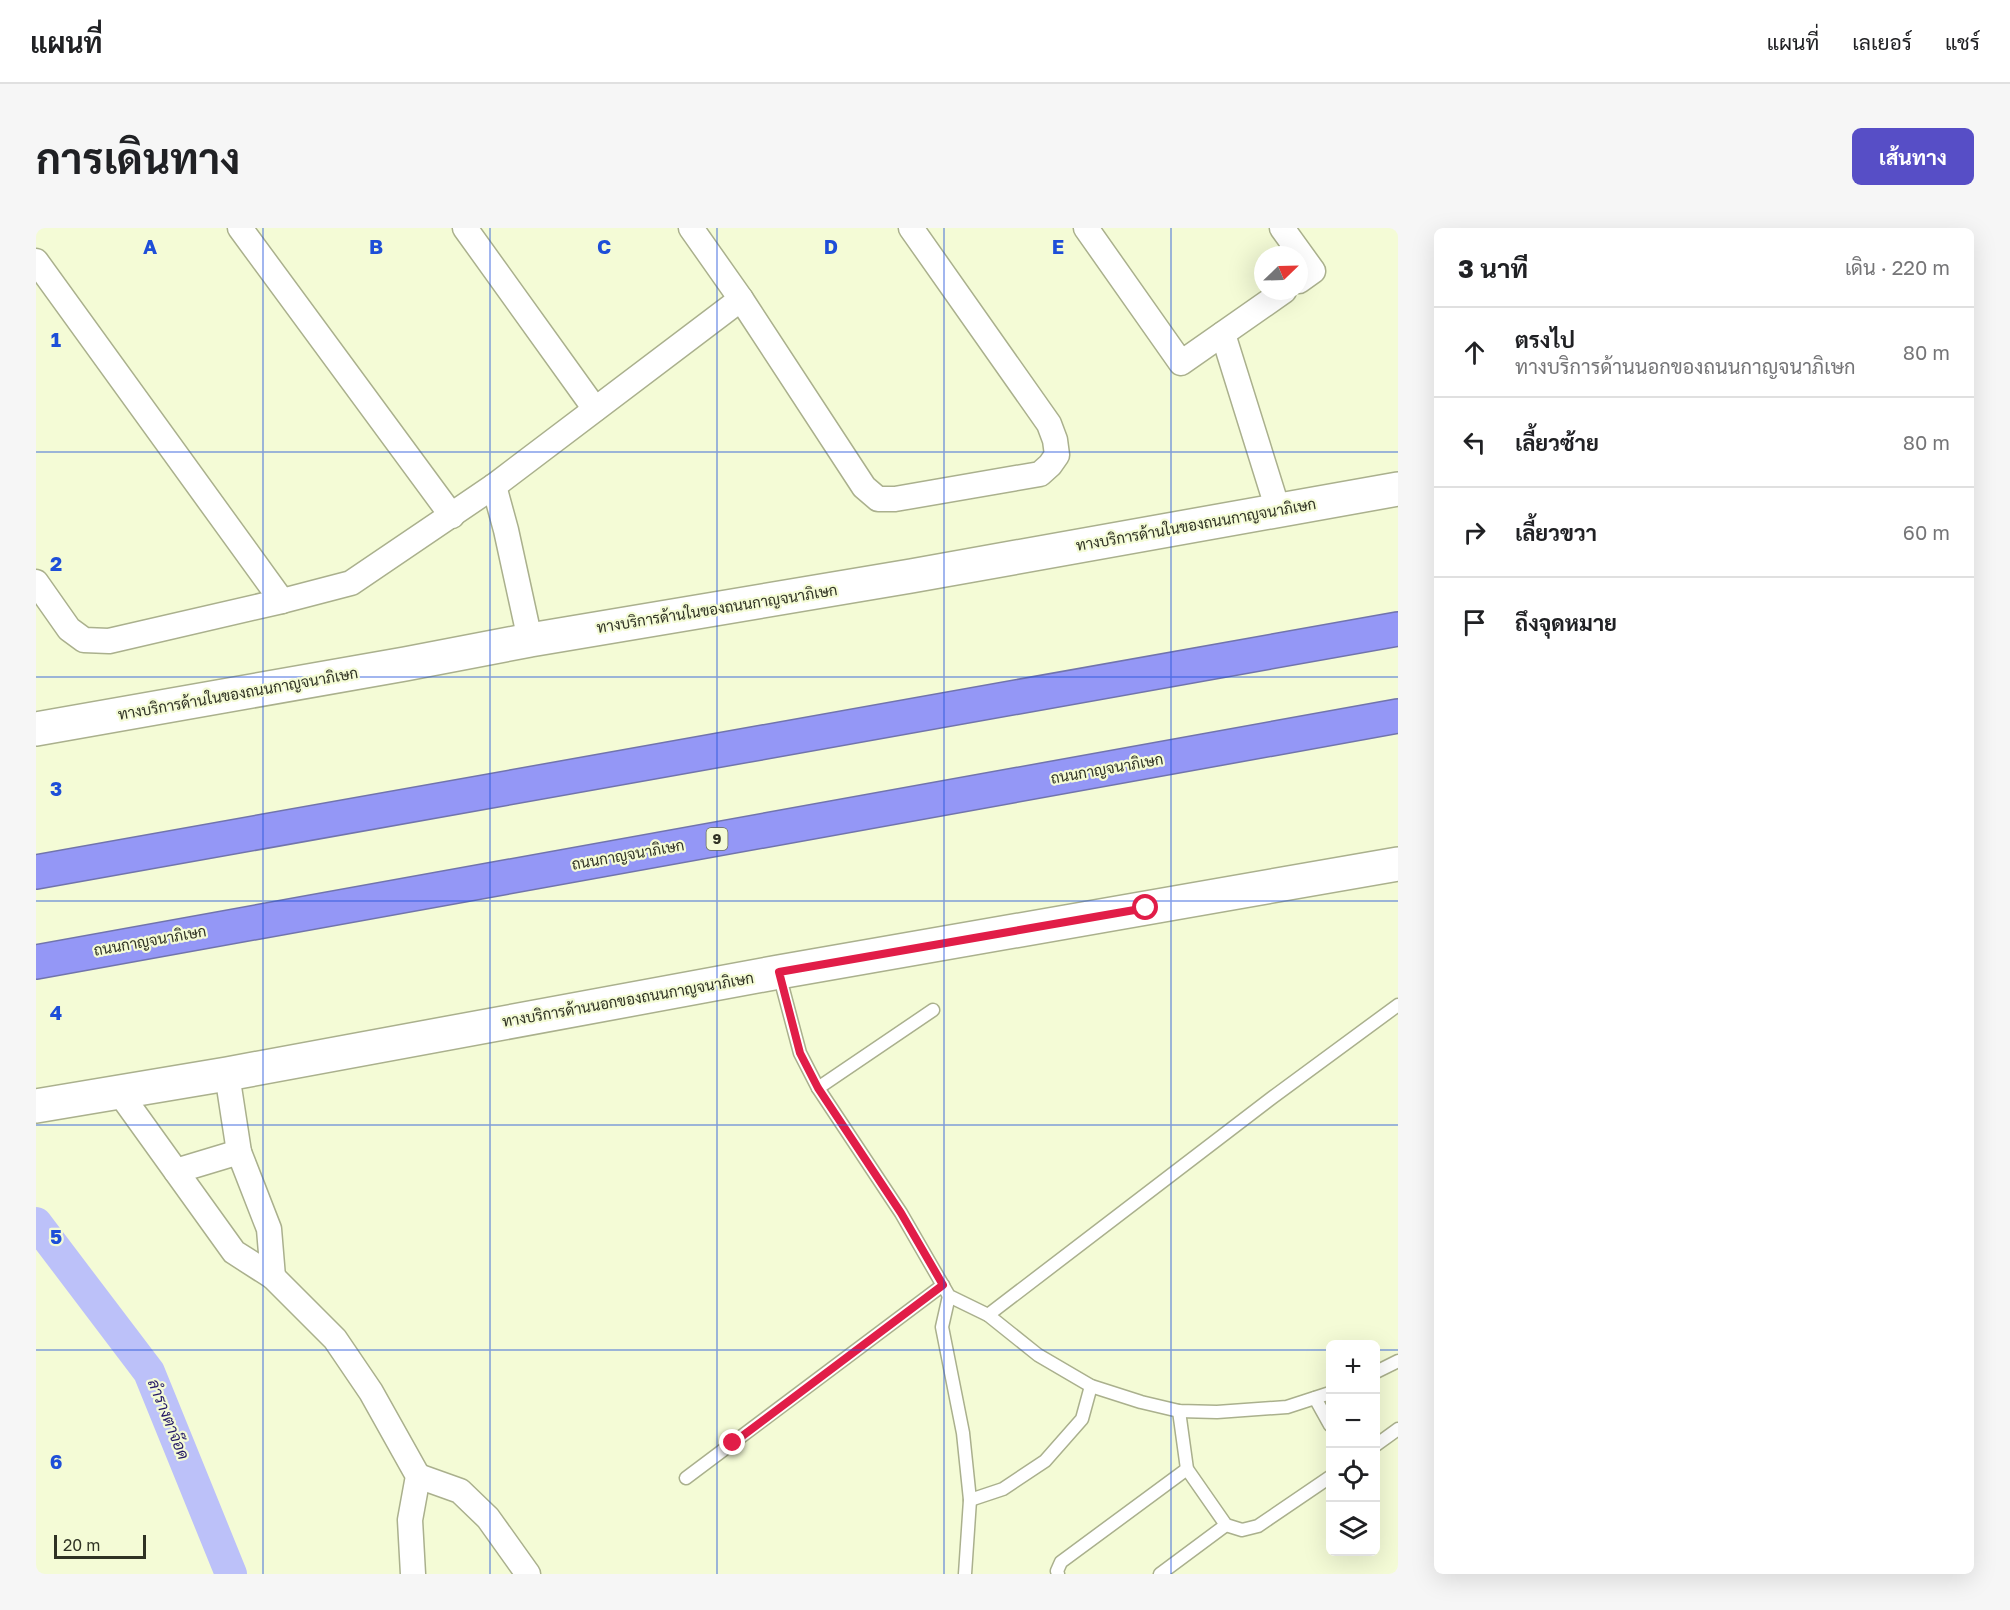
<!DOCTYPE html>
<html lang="th">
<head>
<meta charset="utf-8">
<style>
	body { margin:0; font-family:"Golos Text",Sarabun,sans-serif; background:#f6f6f6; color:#202124 }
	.controls { position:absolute; right:18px; bottom:18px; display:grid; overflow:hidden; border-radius:9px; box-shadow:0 6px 24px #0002 }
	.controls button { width:54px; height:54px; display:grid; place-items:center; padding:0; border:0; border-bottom:2px solid #e0e0e0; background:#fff; color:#202124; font:30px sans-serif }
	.compass { position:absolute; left:1218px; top:18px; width:54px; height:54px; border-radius:50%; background:#fff; box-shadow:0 6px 24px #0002; rotate:67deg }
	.scale { position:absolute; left:18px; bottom:15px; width:92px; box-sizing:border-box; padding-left:6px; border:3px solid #2f3223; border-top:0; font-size:16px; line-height:21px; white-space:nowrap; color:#2f3223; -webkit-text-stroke:4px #f4fbd6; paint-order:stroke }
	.stop { position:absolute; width:18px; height:18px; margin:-14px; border:4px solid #e11d48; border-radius:50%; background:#fff }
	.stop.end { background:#e11d48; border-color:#fff; box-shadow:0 2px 6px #0008 }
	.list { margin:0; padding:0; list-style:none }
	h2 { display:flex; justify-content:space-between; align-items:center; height:78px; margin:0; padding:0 24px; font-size:26px }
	h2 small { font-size:20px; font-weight:400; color:#757577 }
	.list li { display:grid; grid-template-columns:39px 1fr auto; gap:18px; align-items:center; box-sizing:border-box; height:90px; padding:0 24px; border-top:2px solid #e0e0e0 }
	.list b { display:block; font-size:22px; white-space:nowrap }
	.list p { margin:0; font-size:20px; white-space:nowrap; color:#757577 }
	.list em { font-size:20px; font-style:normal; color:#757577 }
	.icon { flex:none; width:33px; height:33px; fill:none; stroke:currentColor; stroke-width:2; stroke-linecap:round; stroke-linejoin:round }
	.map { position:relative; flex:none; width:1362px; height:1346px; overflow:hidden; border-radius:9px }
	header { display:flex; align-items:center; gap:36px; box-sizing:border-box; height:84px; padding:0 30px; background:#fff; border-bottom:2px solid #e0e0e0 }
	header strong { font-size:28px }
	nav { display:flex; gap:33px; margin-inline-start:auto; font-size:21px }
	.intro { display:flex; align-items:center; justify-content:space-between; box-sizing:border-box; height:144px; padding:0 36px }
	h1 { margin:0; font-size:42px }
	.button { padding:15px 27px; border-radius:9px; background:#574ec6; color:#fff; font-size:21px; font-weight:700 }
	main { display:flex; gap:36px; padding:0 36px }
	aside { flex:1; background:#fff; border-radius:9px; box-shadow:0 6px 24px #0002 }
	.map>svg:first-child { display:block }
</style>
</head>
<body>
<header>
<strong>แผนที่</strong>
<nav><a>แผนที่</a><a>เลเยอร์</a><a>แชร์</a></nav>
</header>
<div class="intro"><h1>การเดินทาง</h1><a class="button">เส้นทาง</a></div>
<main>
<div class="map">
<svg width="1362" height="1346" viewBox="0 0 1362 1346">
	<rect width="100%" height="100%" fill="#f4fbd6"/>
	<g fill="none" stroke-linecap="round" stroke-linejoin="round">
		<polyline stroke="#bcc1f9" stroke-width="32" points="0,995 113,1144 195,1346"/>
		<defs>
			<g id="service">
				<polyline points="743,746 764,825 782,860 865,985 913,1068 952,1087 1002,1127 1055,1158 1105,1174 1143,1183 1181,1184 1251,1179 1294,1165"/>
				<polyline points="782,860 897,782"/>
				<polyline points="913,1068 906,1099 927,1205 934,1272 929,1346"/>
				<polyline points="952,1087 1237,869 1362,777"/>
				<polyline points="1340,1144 1362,1133"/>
				<polyline points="1279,1170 1294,1197"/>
				<polyline points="1143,1183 1151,1241 1190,1297 1206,1302 1222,1298 1294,1249"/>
				<polyline points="1340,1217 1362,1201"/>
				<polyline points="650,1250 907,1057"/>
				<polyline points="934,1272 967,1261 1009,1233 1046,1191 1055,1158"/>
				<polyline points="1022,1346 1021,1343 1025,1334 1151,1241"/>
				<polyline points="1124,1346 1190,1297"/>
			</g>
			<g id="minor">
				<polyline points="204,0 416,288"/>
				<polyline points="429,0 559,181"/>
				<polyline points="655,0 705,71 828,259 842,271 859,271 1004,246 1014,237 1021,227 1019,212 1013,196 875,0"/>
				<polyline points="1050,0 1145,135 1248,63"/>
				<polyline points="1246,0 1277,43 1263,53"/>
				<polyline points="0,33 246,373"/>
				<polyline points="1187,106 1242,282"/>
				<polyline points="458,258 470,302 494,412"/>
				<polyline points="0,354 33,401 48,412 73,413 246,373 315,355 458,258 705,71"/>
				<polyline points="191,846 203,924 233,1001 237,1049"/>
				<polyline points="83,864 198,1024 237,1049 299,1111 335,1164 382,1248 374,1292 377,1346"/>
				<polyline points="140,943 203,924"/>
				<polyline points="382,1248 424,1263 452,1290 492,1346"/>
			</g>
			<g id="secondary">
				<polyline points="0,501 369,436 494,412 875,348 1362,261"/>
				<polyline points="0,878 191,846 743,744 1362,636"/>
			</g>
			<g id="motorway">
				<polyline points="0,644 1362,401"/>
				<polyline points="0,734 1362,488"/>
			</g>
		</defs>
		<use href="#service" stroke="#aab08d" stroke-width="15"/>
		<use href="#minor" stroke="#aab08d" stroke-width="27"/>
		<use href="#secondary" stroke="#aab08d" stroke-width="36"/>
		<use href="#motorway" stroke="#7174ac" stroke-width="36"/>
		<use href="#service" stroke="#fff" stroke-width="12"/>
		<use href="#minor" stroke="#fff" stroke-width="24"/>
		<use href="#secondary" stroke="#fff" stroke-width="33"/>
		<use href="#motorway" stroke="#9497f6" stroke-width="33"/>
	</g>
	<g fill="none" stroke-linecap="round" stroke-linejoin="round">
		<polyline stroke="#e11d48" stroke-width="8" points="697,1215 907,1057 865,985 782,860 764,825 743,744 1110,680"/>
	</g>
	<path fill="none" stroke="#1d4ed8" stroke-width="1.5" stroke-opacity="0.55" d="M 227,0 L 227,1346M 454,0 L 454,1346M 681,0 L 681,1346M 908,0 L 908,1346M 1135,0 L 1135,1346M 0,224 L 1362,224M 0,449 L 1362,449M 0,673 L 1362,673M 0,897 L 1362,897M 0,1122 L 1294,1122M 1340,1122 L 1362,1122"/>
	<g text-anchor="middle" stroke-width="4.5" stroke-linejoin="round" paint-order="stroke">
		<rect fill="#f4fbd6" stroke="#6a6e59" stroke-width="1.5" x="670.5" y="600" width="21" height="22" rx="4.5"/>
		<g font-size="14" font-weight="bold" fill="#2f3223">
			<text x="681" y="616">9</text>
		</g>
		<g font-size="15" fill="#2f3223" stroke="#f4fbd6">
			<text transform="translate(1160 297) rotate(-10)" y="5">ทางบริการด้านในของถนนกาญจนาภิเษก</text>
			<text transform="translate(681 381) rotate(-9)" y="5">ทางบริการด้านในของถนนกาญจนาภิเษก</text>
			<text transform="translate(202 466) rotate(-10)" y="5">ทางบริการด้านในของถนนกาญจนาภิเษก</text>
			<text transform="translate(1071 541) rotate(-10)" y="5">ถนนกาญจนาภิเษก</text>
			<text transform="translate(592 627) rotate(-10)" y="5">ถนนกาญจนาภิเษก</text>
			<text transform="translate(114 713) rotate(-10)" y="5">ถนนกาญจนาภิเษก</text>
			<text transform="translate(592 772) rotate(-10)" y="5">ทางบริการด้านนอกของถนนกาญจนาภิเษก</text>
		</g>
		<g font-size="16" font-style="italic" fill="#231765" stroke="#f4fbd6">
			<text transform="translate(133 1191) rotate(68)" y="6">ลำรางตาจ๊อด</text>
		</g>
	</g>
	<g font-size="20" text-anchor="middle" font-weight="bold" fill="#1d4ed8" stroke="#f4fbd6" stroke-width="4.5" stroke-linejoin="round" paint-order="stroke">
		<text x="114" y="26">A</text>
		<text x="340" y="26">B</text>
		<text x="568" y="26">C</text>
		<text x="795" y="26">D</text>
		<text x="1022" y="26">E</text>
		<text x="20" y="119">1</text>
		<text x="20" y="343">2</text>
		<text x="20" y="568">3</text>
		<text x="20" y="792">4</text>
		<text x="20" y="1016">5</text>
		<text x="20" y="1241">6</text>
	</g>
</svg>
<div class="controls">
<button>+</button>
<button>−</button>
<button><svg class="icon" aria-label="locate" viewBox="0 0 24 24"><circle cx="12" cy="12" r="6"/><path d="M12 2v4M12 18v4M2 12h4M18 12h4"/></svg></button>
<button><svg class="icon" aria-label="layers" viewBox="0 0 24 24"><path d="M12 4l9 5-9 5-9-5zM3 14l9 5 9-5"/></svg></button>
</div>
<svg class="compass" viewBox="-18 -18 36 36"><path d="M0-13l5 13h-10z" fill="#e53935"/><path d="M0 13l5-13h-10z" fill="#757577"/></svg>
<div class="scale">20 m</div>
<div class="stop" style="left:1110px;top:680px"></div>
<div class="stop end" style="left:697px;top:1215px"></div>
</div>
<aside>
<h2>3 นาที<small>เดิน · 220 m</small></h2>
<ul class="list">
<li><svg class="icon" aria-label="ahead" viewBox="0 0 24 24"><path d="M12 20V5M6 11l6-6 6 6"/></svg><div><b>ตรงไป</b><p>ทางบริการด้านนอกของถนนกาญจนาภิเษก</p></div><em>80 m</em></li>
<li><svg class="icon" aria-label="left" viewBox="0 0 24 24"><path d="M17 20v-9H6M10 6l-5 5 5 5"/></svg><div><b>เลี้ยวซ้าย</b></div><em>80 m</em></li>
<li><svg class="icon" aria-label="right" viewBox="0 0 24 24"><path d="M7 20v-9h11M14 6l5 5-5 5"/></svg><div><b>เลี้ยวขวา</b></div><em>60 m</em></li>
<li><svg class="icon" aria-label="arrive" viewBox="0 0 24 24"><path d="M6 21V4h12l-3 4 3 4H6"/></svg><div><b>ถึงจุดหมาย</b></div></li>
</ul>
</aside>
</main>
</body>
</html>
